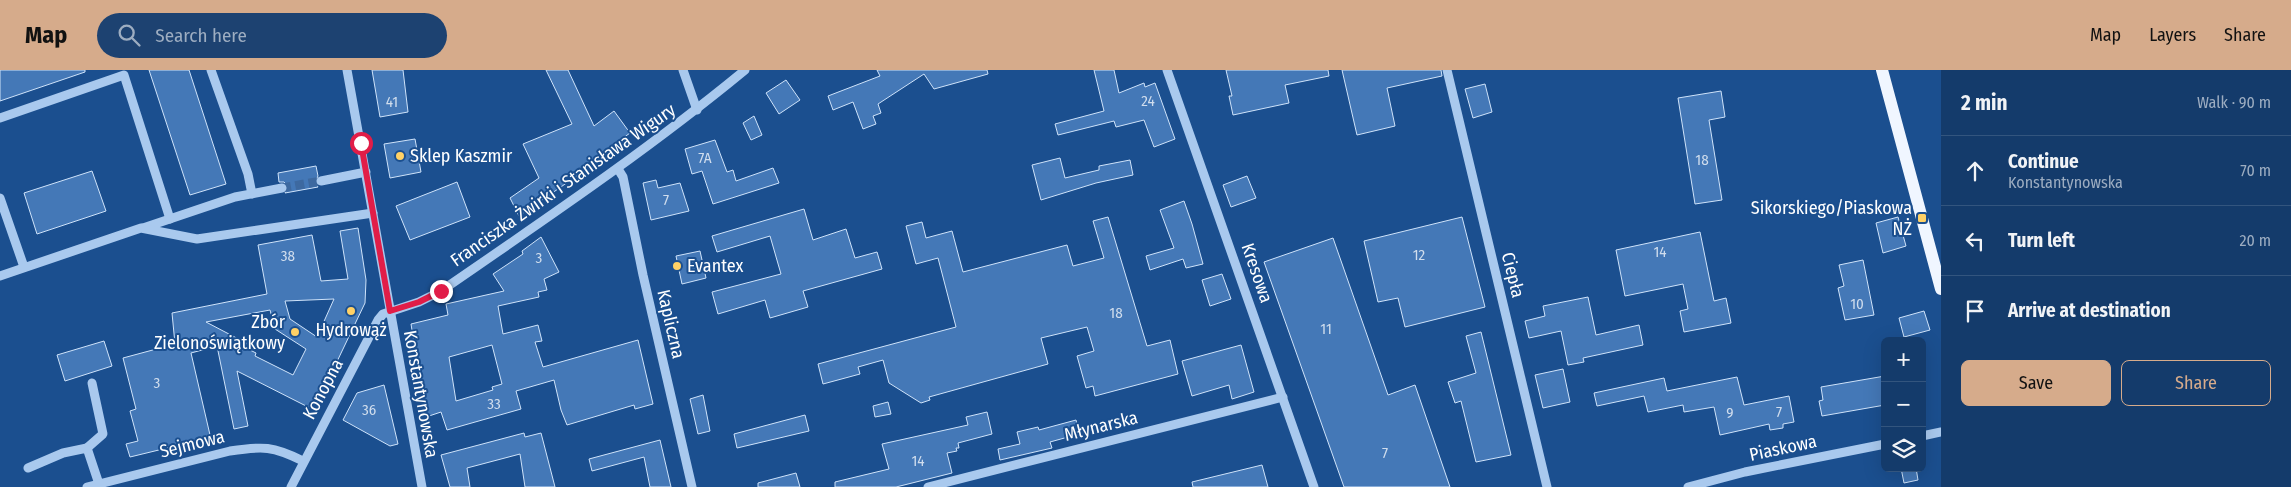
<!DOCTYPE html>
<html lang="en">
<head>
<meta charset="utf-8">
<style>
	body { margin:0; font-family:"Fira Sans Condensed",sans-serif; background:#1d4271; color:#f1f3f6 }
	.controls { position:absolute; right:15px; bottom:15px; display:grid; overflow:hidden; border-radius:8px; box-shadow:0 5px 20px #0002 }
	.controls button { width:45px; height:45px; display:grid; place-items:center; padding:0; border:0; border-bottom:1px solid #33557e; background:#143b6b; color:#f1f3f6; font:25px sans-serif }
	.stop { position:absolute; width:15px; height:15px; margin:-11px; border:4px solid #e11d48; border-radius:50%; background:#fff }
	.stop.end { background:#e11d48; border-color:#fff; box-shadow:0 1px 5px #0008 }
	.list { margin:0; padding:0; list-style:none }
	h2 { display:flex; justify-content:space-between; align-items:center; height:65px; margin:0; padding:0 20px; font-size:21px }
	h2 small { font-size:16px; font-weight:400; color:#9dadc1 }
	.list li { display:grid; grid-template-columns:32px 1fr auto; gap:15px; align-items:center; box-sizing:border-box; height:70px; padding:0 20px; border-top:1px solid #33557e }
	.list b { display:block; font-size:19px; white-space:nowrap }
	.list p { margin:0; font-size:16px; white-space:nowrap; color:#9dadc1 }
	.list em { font-size:16px; font-style:normal; color:#9dadc1 }
	.actions { display:flex; gap:10px; padding:15px 20px }
	.actions a { flex:1; padding:11px 0; border:1px solid #d6ab8b; border-radius:8px; text-align:center; font-size:18px; color:#d6ab8b }
	.actions .main { background:#d6ab8b; color:#111 }
	.icon { flex:none; width:28px; height:28px; fill:none; stroke:currentColor; stroke-width:2; stroke-linecap:round; stroke-linejoin:round }
	.map { position:relative; flex:none; width:1941px; height:417px; overflow:hidden }
	header { display:flex; align-items:center; gap:30px; box-sizing:border-box; height:70px; padding:0 25px; background:#d6ab8b; color:#111 }
	header strong { font-size:24px }
	nav { display:flex; gap:28px; margin-inline-start:auto; font-size:18px }
	.search { width:350px; height:45px; background:#1d4271; display:flex; align-items:center; gap:12px; box-sizing:border-box; padding:0 18px; border-radius:28px; color:#9dadc1; font-size:19px }
	main { display:flex }
	aside { flex:1; background:#143b6b }
	.map>svg:first-child { display:block }
</style>
</head>
<body>
<header>
<strong>Map</strong>
<div class="search"><svg class="icon" aria-label="search" viewBox="0 0 24 24"><circle cx="10" cy="10" r="6"/><path d="M15 15l6 6"/></svg>Search here</div>
<nav><a>Map</a><a>Layers</a><a>Share</a></nav>
</header>
<main>
<div class="map">
<svg width="1941" height="417" viewBox="0 0 1941 417">
	<rect width="100%" height="100%" fill="#1b4f8f"/>
	<g fill="#4478b7" stroke="#cfe3fa" fill-rule="evenodd">
		<polygon points="0,0 85,0 85,2 0,31"/>
		<polygon points="149,0 189,0 226,114 190,125"/>
		<polygon points="372,0 403,0 408,42 380,47"/>
		<polygon points="546,0 568,0 594,56 614,41 630,63 579,100 581,103 519,146 510,128 539,108 523,74 572,54"/>
		<polygon points="877,0 987,0 988,4 934,19 924,4 878,34 881,43 873,46 876,54 863,59 853,32 833,40 828,26 880,6"/>
		<polygon points="1094,0 1114,0 1119,23 1144,13 1145,17 1155,13 1175,69 1154,77 1144,50 1116,57 1114,51 1058,65 1055,54 1104,41"/>
		<polygon points="1226,0 1328,0 1329,6 1285,15 1289,33 1233,45 1229,26 1232,26"/>
		<polygon points="1342,0 1441,0 1442,6 1387,18 1395,56 1357,65"/>
		<polygon points="786,10 800,30 779,44 766,23"/>
		<polygon points="1485,14 1492,42 1473,48 1465,19"/>
		<polygon points="1721,21 1725,47 1709,50 1722,130 1695,134 1678,28"/>
		<polygon points="754,46 762,65 751,70 743,53"/>
		<polygon points="415,69 421,102 390,108 384,74"/>
		<polygon points="715,70 727,102 733,100 736,111 773,98 779,113 713,134 702,101 692,104 685,79"/>
		<polygon points="1060,88 1065,108 1099,100 1099,96 1130,90 1133,105 1096,113 1041,130 1032,95"/>
		<polygon points="316,96 318,106 315,112 318,117 285,123 288,116 284,112 279,112 278,103"/>
		<polygon points="92,101 106,141 37,164 24,123"/>
		<polygon points="1247,106 1256,128 1231,137 1223,115"/>
		<polygon points="656,110 658,118 680,113 689,141 651,150 643,113"/>
		<polygon points="457,112 470,147 410,170 396,136"/>
		<polygon points="1184,131 1192,154 1203,194 1186,198 1183,189 1150,200 1146,186 1174,178 1160,140"/>
		<polygon points="804,139 813,170 846,159 855,188 877,182 882,199 803,221 808,237 770,248 765,230 718,244 712,222 781,204 770,166 717,182 712,166"/>
		<polygon points="1108,147 1147,276 1170,270 1178,304 1095,326 1093,316 1086,318 1077,286 1094,281 1087,257 1041,268 1048,294 929,327 930,330 921,333 889,313 883,290 858,297 860,304 823,314 818,294 956,257 938,188 916,194 906,156 922,152 926,168 952,161 963,202 1067,175 1073,196 1104,188 1093,151"/>
		<polygon points="1462,147 1485,237 1405,257 1398,228 1378,232 1364,171"/>
		<polygon points="1898,147 1906,176 1883,183 1876,153"/>
		<path d="M 358,158 L 366,210 L 365,233 L 332,302 L 334,303 L 328,313 L 324,311 L 310,338 L 237,301 L 248,356 L 234,359 L 217,276 L 191,283 L 210,365 L 199,368 L 200,370 L 130,387 L 126,374 L 138,371 L 130,341 L 136,339 L 123,288 L 175,274 L 172,243 L 267,224 L 258,175 L 312,165 L 321,211 L 348,209 L 340,161 ZM 334,229 L 317,267 L 290,249 L 285,231 ZM 270,240 L 275,259 L 306,279 L 293,305 L 255,286 L 256,283 L 246,278 L 248,274 L 206,252 Z"/>
		<polygon points="1700,162 1714,231 1726,228 1731,253 1684,262 1680,241 1688,239 1683,214 1625,226 1616,180"/>
		<path d="M 541,167 L 559,202 L 544,209 L 547,220 L 538,222 L 539,227 L 498,236 L 503,264 L 538,255 L 542,271 L 535,272 L 543,297 L 638,270 L 653,334 L 635,339 L 634,335 L 567,355 L 561,340 L 554,310 L 516,321 L 521,339 L 447,360 L 441,342 L 426,347 L 411,254 L 448,245 L 446,234 L 504,221 L 493,204 L 523,184 L 522,181 ZM 492,275 L 502,314 L 492,317 L 493,320 L 456,331 L 449,287 Z"/>
		<polygon points="1333,168 1388,325 1415,315 1450,417 1344,417 1264,192"/>
		<polygon points="700,181 706,208 682,214 676,186"/>
		<polygon points="1863,190 1874,245 1845,250 1838,218 1844,216 1839,195"/>
		<polygon points="1222,204 1231,229 1210,236 1202,210"/>
		<polygon points="1588,227 1596,265 1639,255 1643,275 1583,288 1584,292 1568,295 1561,261 1529,268 1525,251 1545,246 1543,236"/>
		<polygon points="1924,241 1930,260 1904,267 1899,248"/>
		<polygon points="1481,262 1511,385 1476,392 1461,331 1455,333 1448,312 1476,303 1466,266"/>
		<polygon points="104,271 112,296 65,311 57,285"/>
		<polygon points="1241,275 1254,322 1232,329 1229,315 1192,326 1182,291"/>
		<polygon points="1563,299 1570,332 1543,338 1535,305"/>
		<polygon points="1885,306 1885,335 1822,346 1819,331 1823,330 1821,317"/>
		<polygon points="1737,307 1744,335 1789,326 1794,352 1783,354 1783,358 1770,360 1769,354 1720,365 1714,337 1684,342 1683,335 1648,342 1644,326 1597,336 1594,323 1664,308 1667,321"/>
		<polygon points="384,315 398,374 390,376 343,350 357,323"/>
		<polygon points="703,325 710,361 698,364 690,329"/>
		<polygon points="888,332 891,344 875,347 873,336"/>
		<polygon points="987,342 992,364 958,373 959,378 956,378 957,381 947,383 952,403 896,417 835,417 835,412 889,399 882,374 968,355 966,347"/>
		<polygon points="805,345 809,361 737,378 734,364"/>
		<polygon points="1076,350 1079,364 1050,372 1052,378 1000,390 998,379 1020,374 1017,362 1038,357 1039,360"/>
		<polygon points="524,363 525,367 541,363 555,417 525,417 520,384 467,398 470,417 450,417 441,385"/>
		<polygon points="660,370 671,417 650,417 644,387 592,401 589,389"/>
		<polygon points="1262,395 1268,417 1193,417 1192,412"/>
		<polygon points="1901,398 1916,398 1918,410 1904,413"/>
		<polygon points="796,403 800,417 758,417 758,413"/>
	</g>
	<g fill="none" stroke-linecap="round" stroke-linejoin="round">
		<polyline stroke="#3d69a0" stroke-width="9" stroke-dasharray="9 4.5" stroke-linecap="butt" points="282,118 321,111"/>
		<g stroke="#a9c9ee" stroke-width="9">
			<polyline points="211,0 248,104 252,124"/>
			<polyline points="347,0 422,417"/>
			<polyline points="683,0 697,40"/>
			<polyline points="1167,0 1314,417"/>
			<polyline points="1447,0 1547,417"/>
			<polyline points="0,48 124,5 170,149"/>
			<polyline points="618,99 623,107 643,205 692,417"/>
			<polyline points="321,111 366,102"/>
			<polyline points="0,128 24,197"/>
			<polyline points="143,158 235,127 282,118"/>
			<polyline points="0,206 141,158 197,169 373,143"/>
			<polyline points="1922,366 1941,362"/>
			<polyline points="87,378 103,364 92,313"/>
			<polyline points="28,398 63,383 87,378 99,414"/>
			<path d="M 87,417 L 230,381 C 263,376 273,376 303,391"/>
			<path d="M 291,417 L 378,250 L 383,244 L 419,232 L 441,221 C 544,150 648,80 745,0"/>
			<polyline points="928,417 1283,327"/>
			<polyline points="1688,417 1745,402 1885,374"/>
		</g>
		<polyline stroke="#f0f6ff" stroke-width="12" points="1882,0 1941,219"/>
	</g>
	<g fill="none" stroke-linecap="round" stroke-linejoin="round">
		<polyline stroke="#e11d48" stroke-width="6" points="361,73 390,241 419,232 441,221"/>
	</g>
	<g fill="#ffd166" stroke="#1b4f8f" stroke-width="2">
		<circle cx="400" cy="86" r="5"/>
		<rect x="1917" y="143" width="10" height="10" rx="2.5"/>
		<circle cx="677" cy="196" r="5"/>
		<circle cx="351" cy="241" r="5"/>
		<circle cx="295" cy="262" r="5"/>
	</g>
	<g text-anchor="middle" stroke-width="4" stroke-linejoin="round" paint-order="stroke">
		<g font-size="15" fill="#d0dded">
			<text x="1148" y="36">24</text>
			<text x="392" y="37">41</text>
			<text x="705" y="93">7A</text>
			<text x="1702" y="95">18</text>
			<text x="666" y="135">7</text>
			<text x="1660" y="187">14</text>
			<text x="1419" y="190">12</text>
			<text x="288" y="191">38</text>
			<text x="539" y="193">3</text>
			<text x="1857" y="239">10</text>
			<text x="1116" y="248">18</text>
			<text x="1326" y="264">11</text>
			<text x="157" y="318">3</text>
			<text x="494" y="339">33</text>
			<text x="369" y="345">36</text>
			<text x="1779" y="347">7</text>
			<text x="1730" y="348">9</text>
			<text x="1385" y="388">7</text>
			<text x="918" y="396">14</text>
		</g>
		<g font-size="18" fill="#fff" stroke="#1b4f8f" text-anchor="start">
			<text x="410" y="92">Sklep Kaszmir</text>
			<text x="1912" y="144" text-anchor="end">Sikorskiego/Piaskowa<tspan x="1912" dy="21">NŻ</tspan></text>
			<text x="687" y="202">Evantex</text>
			<text x="285" y="258" text-anchor="end">Zbór<tspan x="285" dy="21">Zielonoświątkowy</tspan></text>
			<text x="351" y="266" text-anchor="middle">Hydrowąż</text>
		</g>
		<g font-size="18" fill="#fff" stroke="#1b4f8f">
			<text transform="translate(563 115) rotate(-35)" y="6">Franciszka Żwirki i Stanisława Wigury</text>
			<text transform="translate(1257 203) rotate(71)" y="6">Kresowa</text>
			<text transform="translate(1513 205) rotate(76)" y="6">Ciepła</text>
			<text transform="translate(671 254) rotate(77)" y="6">Kapliczna</text>
			<text transform="translate(323 319) rotate(-62)" y="6">Konopna</text>
			<text transform="translate(421 324) rotate(80)" y="6">Konstantynowska</text>
			<text transform="translate(1101 356) rotate(-14)" y="6">Młynarska</text>
			<text transform="translate(192 374) rotate(-14)" y="6">Sejmowa</text>
			<text transform="translate(1783 378) rotate(-12)" y="6">Piaskowa</text>
		</g>
	</g>
</svg>
<div class="controls">
<button>+</button>
<button>−</button>
<button><svg class="icon" aria-label="layers" viewBox="0 0 24 24"><path d="M12 4l9 5-9 5-9-5zM3 14l9 5 9-5"/></svg></button>
</div>
<div class="stop" style="left:361px;top:73px"></div>
<div class="stop end" style="left:441px;top:221px"></div>
</div>
<aside>
<h2>2 min<small>Walk · 90 m</small></h2>
<ul class="list">
<li><svg class="icon" aria-label="ahead" viewBox="0 0 24 24"><path d="M12 20V5M6 11l6-6 6 6"/></svg><div><b>Continue</b><p>Konstantynowska</p></div><em>70 m</em></li>
<li><svg class="icon" aria-label="left" viewBox="0 0 24 24"><path d="M17 20v-9H6M10 6l-5 5 5 5"/></svg><div><b>Turn left</b></div><em>20 m</em></li>
<li><svg class="icon" aria-label="arrive" viewBox="0 0 24 24"><path d="M6 21V4h12l-3 4 3 4H6"/></svg><div><b>Arrive at destination</b></div></li>
</ul>
<div class="actions"><a class="main">Save</a><a>Share</a></div>
</aside>
</main>
</body>
</html>
